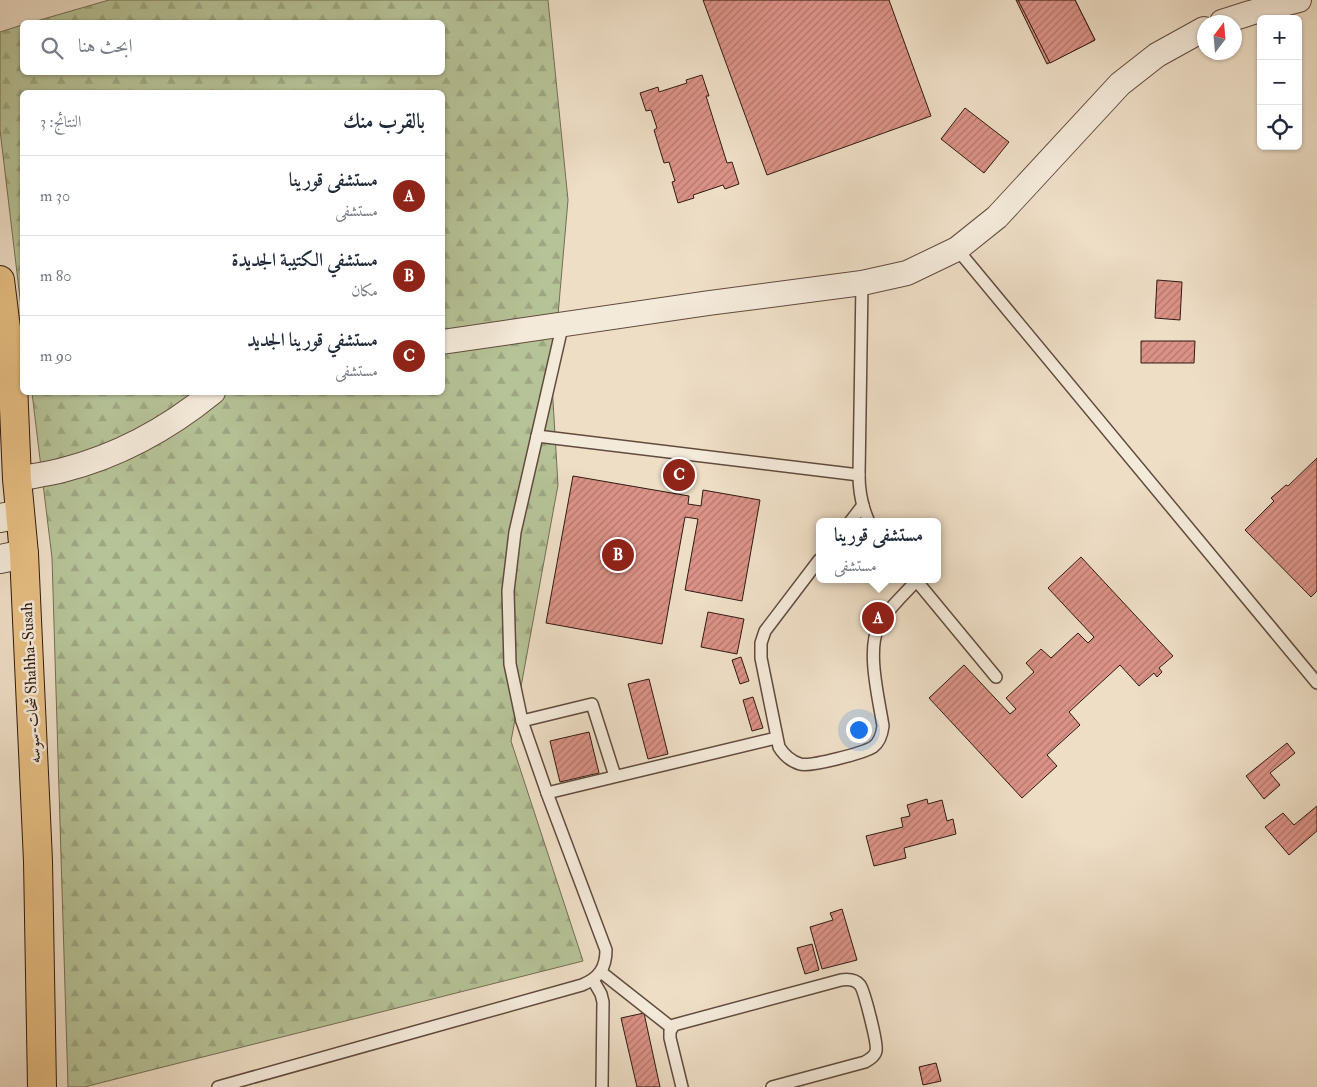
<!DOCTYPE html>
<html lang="ar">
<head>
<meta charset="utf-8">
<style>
	body { margin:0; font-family:"IM FELL Double Pica",Amiri,serif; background:#f6f6f7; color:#1f2937; direction:rtl }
	.controls { position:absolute; right:15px; top:15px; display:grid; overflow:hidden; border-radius:8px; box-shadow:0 1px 4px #0004 }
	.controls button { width:45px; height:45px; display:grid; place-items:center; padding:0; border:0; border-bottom:1px solid #e0e1e3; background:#fff; color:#1f2937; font:25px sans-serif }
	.compass { position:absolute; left:1197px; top:15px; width:45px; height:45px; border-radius:50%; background:#fff; box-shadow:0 1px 4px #0004; rotate:16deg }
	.you { position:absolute; left:858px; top:729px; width:18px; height:18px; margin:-12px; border:4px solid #fff; border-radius:50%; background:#1a73e8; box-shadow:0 0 0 8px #1a73e833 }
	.badge { display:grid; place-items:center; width:32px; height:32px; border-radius:50%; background:#8f2418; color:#fff; font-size:16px; font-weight:700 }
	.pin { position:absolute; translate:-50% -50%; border:2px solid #fff; box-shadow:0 1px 5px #0006 }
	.popup { position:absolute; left:816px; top:518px; width:125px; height:65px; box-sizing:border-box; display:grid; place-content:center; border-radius:8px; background:#fff; filter:drop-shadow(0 1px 4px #0005); font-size:16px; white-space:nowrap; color:#747a83 }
	.popup b { font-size:19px; color:#1f2937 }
	.popup::after { content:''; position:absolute; left:50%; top:100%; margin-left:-10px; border:10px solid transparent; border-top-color:#fff }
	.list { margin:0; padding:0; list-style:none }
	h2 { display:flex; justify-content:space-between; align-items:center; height:65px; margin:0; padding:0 20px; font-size:21px }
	h2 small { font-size:16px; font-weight:400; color:#747a83 }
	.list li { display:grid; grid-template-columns:32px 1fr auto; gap:15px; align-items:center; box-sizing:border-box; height:80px; padding:0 20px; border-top:1px solid #e0e1e3 }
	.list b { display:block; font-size:19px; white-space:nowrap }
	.list p { margin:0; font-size:16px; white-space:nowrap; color:#747a83 }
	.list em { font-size:16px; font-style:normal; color:#747a83 }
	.icon { flex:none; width:28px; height:28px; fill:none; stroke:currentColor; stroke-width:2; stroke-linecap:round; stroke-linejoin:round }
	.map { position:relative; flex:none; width:1317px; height:1087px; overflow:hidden; direction:ltr }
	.search { position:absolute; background:#fff; box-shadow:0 1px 4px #0004; left:20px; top:20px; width:425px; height:55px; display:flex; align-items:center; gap:12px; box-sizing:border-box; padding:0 18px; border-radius:8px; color:#747a83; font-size:19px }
	.panel { position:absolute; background:#fff; box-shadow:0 1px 4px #0004; left:20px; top:90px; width:425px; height:305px; border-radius:8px; direction:rtl }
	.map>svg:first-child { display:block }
</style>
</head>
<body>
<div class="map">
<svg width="1317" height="1087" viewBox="0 0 1317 1087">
	<defs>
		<pattern id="forest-firs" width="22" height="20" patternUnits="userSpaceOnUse" patternTransform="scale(1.25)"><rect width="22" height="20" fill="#b6c297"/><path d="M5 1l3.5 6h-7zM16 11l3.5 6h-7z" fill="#9da681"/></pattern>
		<pattern id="building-hatch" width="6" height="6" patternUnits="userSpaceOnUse" patternTransform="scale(1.25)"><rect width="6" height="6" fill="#db9287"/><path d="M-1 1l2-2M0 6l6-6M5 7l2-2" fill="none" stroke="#b2766d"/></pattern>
	</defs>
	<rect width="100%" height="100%" fill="#eedec6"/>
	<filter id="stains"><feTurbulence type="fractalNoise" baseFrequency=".004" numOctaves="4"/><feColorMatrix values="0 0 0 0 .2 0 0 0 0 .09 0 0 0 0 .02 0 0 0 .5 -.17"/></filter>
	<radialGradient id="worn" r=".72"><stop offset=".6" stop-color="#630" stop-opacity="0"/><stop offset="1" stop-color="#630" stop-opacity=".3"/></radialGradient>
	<polygon fill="url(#forest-firs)" stroke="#736e53" points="109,0 548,0 568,200 552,384 558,485 511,741 583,961 84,1087 68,1087 52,558 32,393 442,392 442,92 22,92 22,315 0,130 0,32 22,25 22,72 442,72 442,22 33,22"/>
	<g fill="url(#building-hatch)" stroke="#301a0f">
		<polygon points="703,0 889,0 931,116 767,175"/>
		<polygon points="1016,0 1075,0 1095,40 1047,64"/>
		<polygon points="1018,0 1075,0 1095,40 1050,63"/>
		<polygon points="702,75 709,96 706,96 727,163 732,162 739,184 725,189 723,185 693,195 694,198 678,203 672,182 675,181 669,162 664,163 654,130 657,128 651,110 646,111 640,93 658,87 659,92 687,83 686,80"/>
		<polygon points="965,108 1009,142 984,173 941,139"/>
		<polygon points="1157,280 1182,282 1180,320 1155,318"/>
		<polygon points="1141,341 1195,341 1194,363 1141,363"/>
		<polygon points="1317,458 1317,591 1311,597 1245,530 1274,501 1271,498 1286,485 1288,486"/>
		<polygon points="573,476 689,496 688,504 701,506 703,490 760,500 742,601 685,590 698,519 685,517 662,644 546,623"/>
		<polygon points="1081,557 1173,656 1159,668 1162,672 1157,677 1154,673 1139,686 1120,665 1069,712 1080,725 1047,755 1057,766 1022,798 929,698 964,665 1010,714 1016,709 1006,698 1034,672 1026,663 1041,649 1051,658 1078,633 1088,643 1094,637 1048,588"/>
		<polygon points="708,612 744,619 737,654 701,647"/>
		<polygon points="741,657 749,681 740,684 732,660"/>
		<polygon points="649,679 668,754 648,759 628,684"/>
		<polygon points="753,697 763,728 752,731 743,700"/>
		<polygon points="589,732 599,773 560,782 550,741"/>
		<polygon points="1287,743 1295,753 1270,773 1280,785 1264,799 1246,776"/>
		<polygon points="927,799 928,804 942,800 947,821 953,819 956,834 904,848 906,858 874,866 866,836 903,827 901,818 910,816 907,805"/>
		<polygon points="1317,806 1317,831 1289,855 1265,827 1283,813 1294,825"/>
		<polygon points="842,909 857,960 822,969 810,927 833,920 830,913"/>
		<polygon points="812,944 819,970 805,974 797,948"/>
		<polygon points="644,1013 660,1087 637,1087 621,1018"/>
		<polygon points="936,1063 941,1081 923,1085 919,1067"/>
	</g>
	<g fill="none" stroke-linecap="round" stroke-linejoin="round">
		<defs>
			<g id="service">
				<polyline points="957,249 1317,683"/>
				<path d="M 862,283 L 859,475 C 859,491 862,507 869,522"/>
				<polyline points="537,436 859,475"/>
				<polyline points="850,522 863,505"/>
				<path d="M 819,560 L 765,631 L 761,643 L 761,658 L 779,747 C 784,755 790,761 800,764 C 811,767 863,753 873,747 C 880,742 882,734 883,726 C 879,700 866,649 879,626 C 887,609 904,595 916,581"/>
				<polyline points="915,579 996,677"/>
				<polyline points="522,721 592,704 615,776"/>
				<polyline points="547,793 776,738"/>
				<polyline points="601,972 672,1028"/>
				<polyline points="593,980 601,994 603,1002 602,1087"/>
				<path d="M 218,1087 L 582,985 C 599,978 606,968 606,950 L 547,793 L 522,721 L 510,664 L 508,591 L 515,532 L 563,323"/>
				<path d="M 682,1087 L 670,1038 L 670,1031 L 674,1025 L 841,980 C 848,979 855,979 860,985 C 864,990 878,1044 876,1051 C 875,1056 870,1059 865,1062 L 772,1087"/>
			</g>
			<g id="minor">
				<polyline points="1222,22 1250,13 1299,0"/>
				<polyline points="442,342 709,303 862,283 907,273 957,249 997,217 1120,84 1157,55 1204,29"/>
				<path d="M 17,479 C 32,476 48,474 63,470 C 118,456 169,428 213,392"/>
			</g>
			<g id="tertiary">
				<polyline points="0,518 20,514"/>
				<polyline points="0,559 24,554"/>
			</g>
			<polyline id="primary" points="0,280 13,384 17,479 24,554 38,861 42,1087"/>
		</defs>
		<use href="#service" stroke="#604b3d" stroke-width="14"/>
		<use href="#minor" stroke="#604b3d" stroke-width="26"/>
		<use href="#tertiary" stroke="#604b3d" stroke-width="30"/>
		<use href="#primary" stroke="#301a0f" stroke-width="30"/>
		<use href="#service" stroke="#f4eada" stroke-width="11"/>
		<use href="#minor" stroke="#f4eada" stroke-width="24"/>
		<use href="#tertiary" stroke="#f4eada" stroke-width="28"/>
		<use href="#primary" stroke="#e7bf83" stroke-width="28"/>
	</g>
	<g text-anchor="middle" stroke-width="5" stroke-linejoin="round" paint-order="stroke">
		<g font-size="16" fill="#301a0f" stroke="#f4eada">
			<text transform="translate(30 683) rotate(-93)" y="6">شحات-سوسه Shahha-Susah</text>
		</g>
	</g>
	<rect width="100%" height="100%" filter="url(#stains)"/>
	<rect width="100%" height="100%" fill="url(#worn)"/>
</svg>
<div class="controls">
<button>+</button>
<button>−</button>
<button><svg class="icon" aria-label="locate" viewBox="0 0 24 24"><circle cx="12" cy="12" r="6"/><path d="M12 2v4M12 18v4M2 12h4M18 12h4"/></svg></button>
</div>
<svg class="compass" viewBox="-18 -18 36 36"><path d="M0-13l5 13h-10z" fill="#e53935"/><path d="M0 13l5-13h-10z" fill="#747a83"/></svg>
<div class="you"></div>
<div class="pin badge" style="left:878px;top:618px">A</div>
<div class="popup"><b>مستشفى قورينا</b>مستشفى</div>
<div class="pin badge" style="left:618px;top:555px">B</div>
<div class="pin badge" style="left:679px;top:475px">C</div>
<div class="search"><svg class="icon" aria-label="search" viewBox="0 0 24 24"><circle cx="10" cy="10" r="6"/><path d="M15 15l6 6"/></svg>ابحث هنا</div>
<section class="panel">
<h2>بالقرب منك<small>النتائج: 3</small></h2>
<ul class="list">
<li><span class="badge">A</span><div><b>مستشفى قورينا</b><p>مستشفى</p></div><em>30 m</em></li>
<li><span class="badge">B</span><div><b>مستشفي الكتيبة الجديدة</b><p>مكان</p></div><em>80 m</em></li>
<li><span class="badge">C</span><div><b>مستشفي قورينا الجديد</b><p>مستشفى</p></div><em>90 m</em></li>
</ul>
</section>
</div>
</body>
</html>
